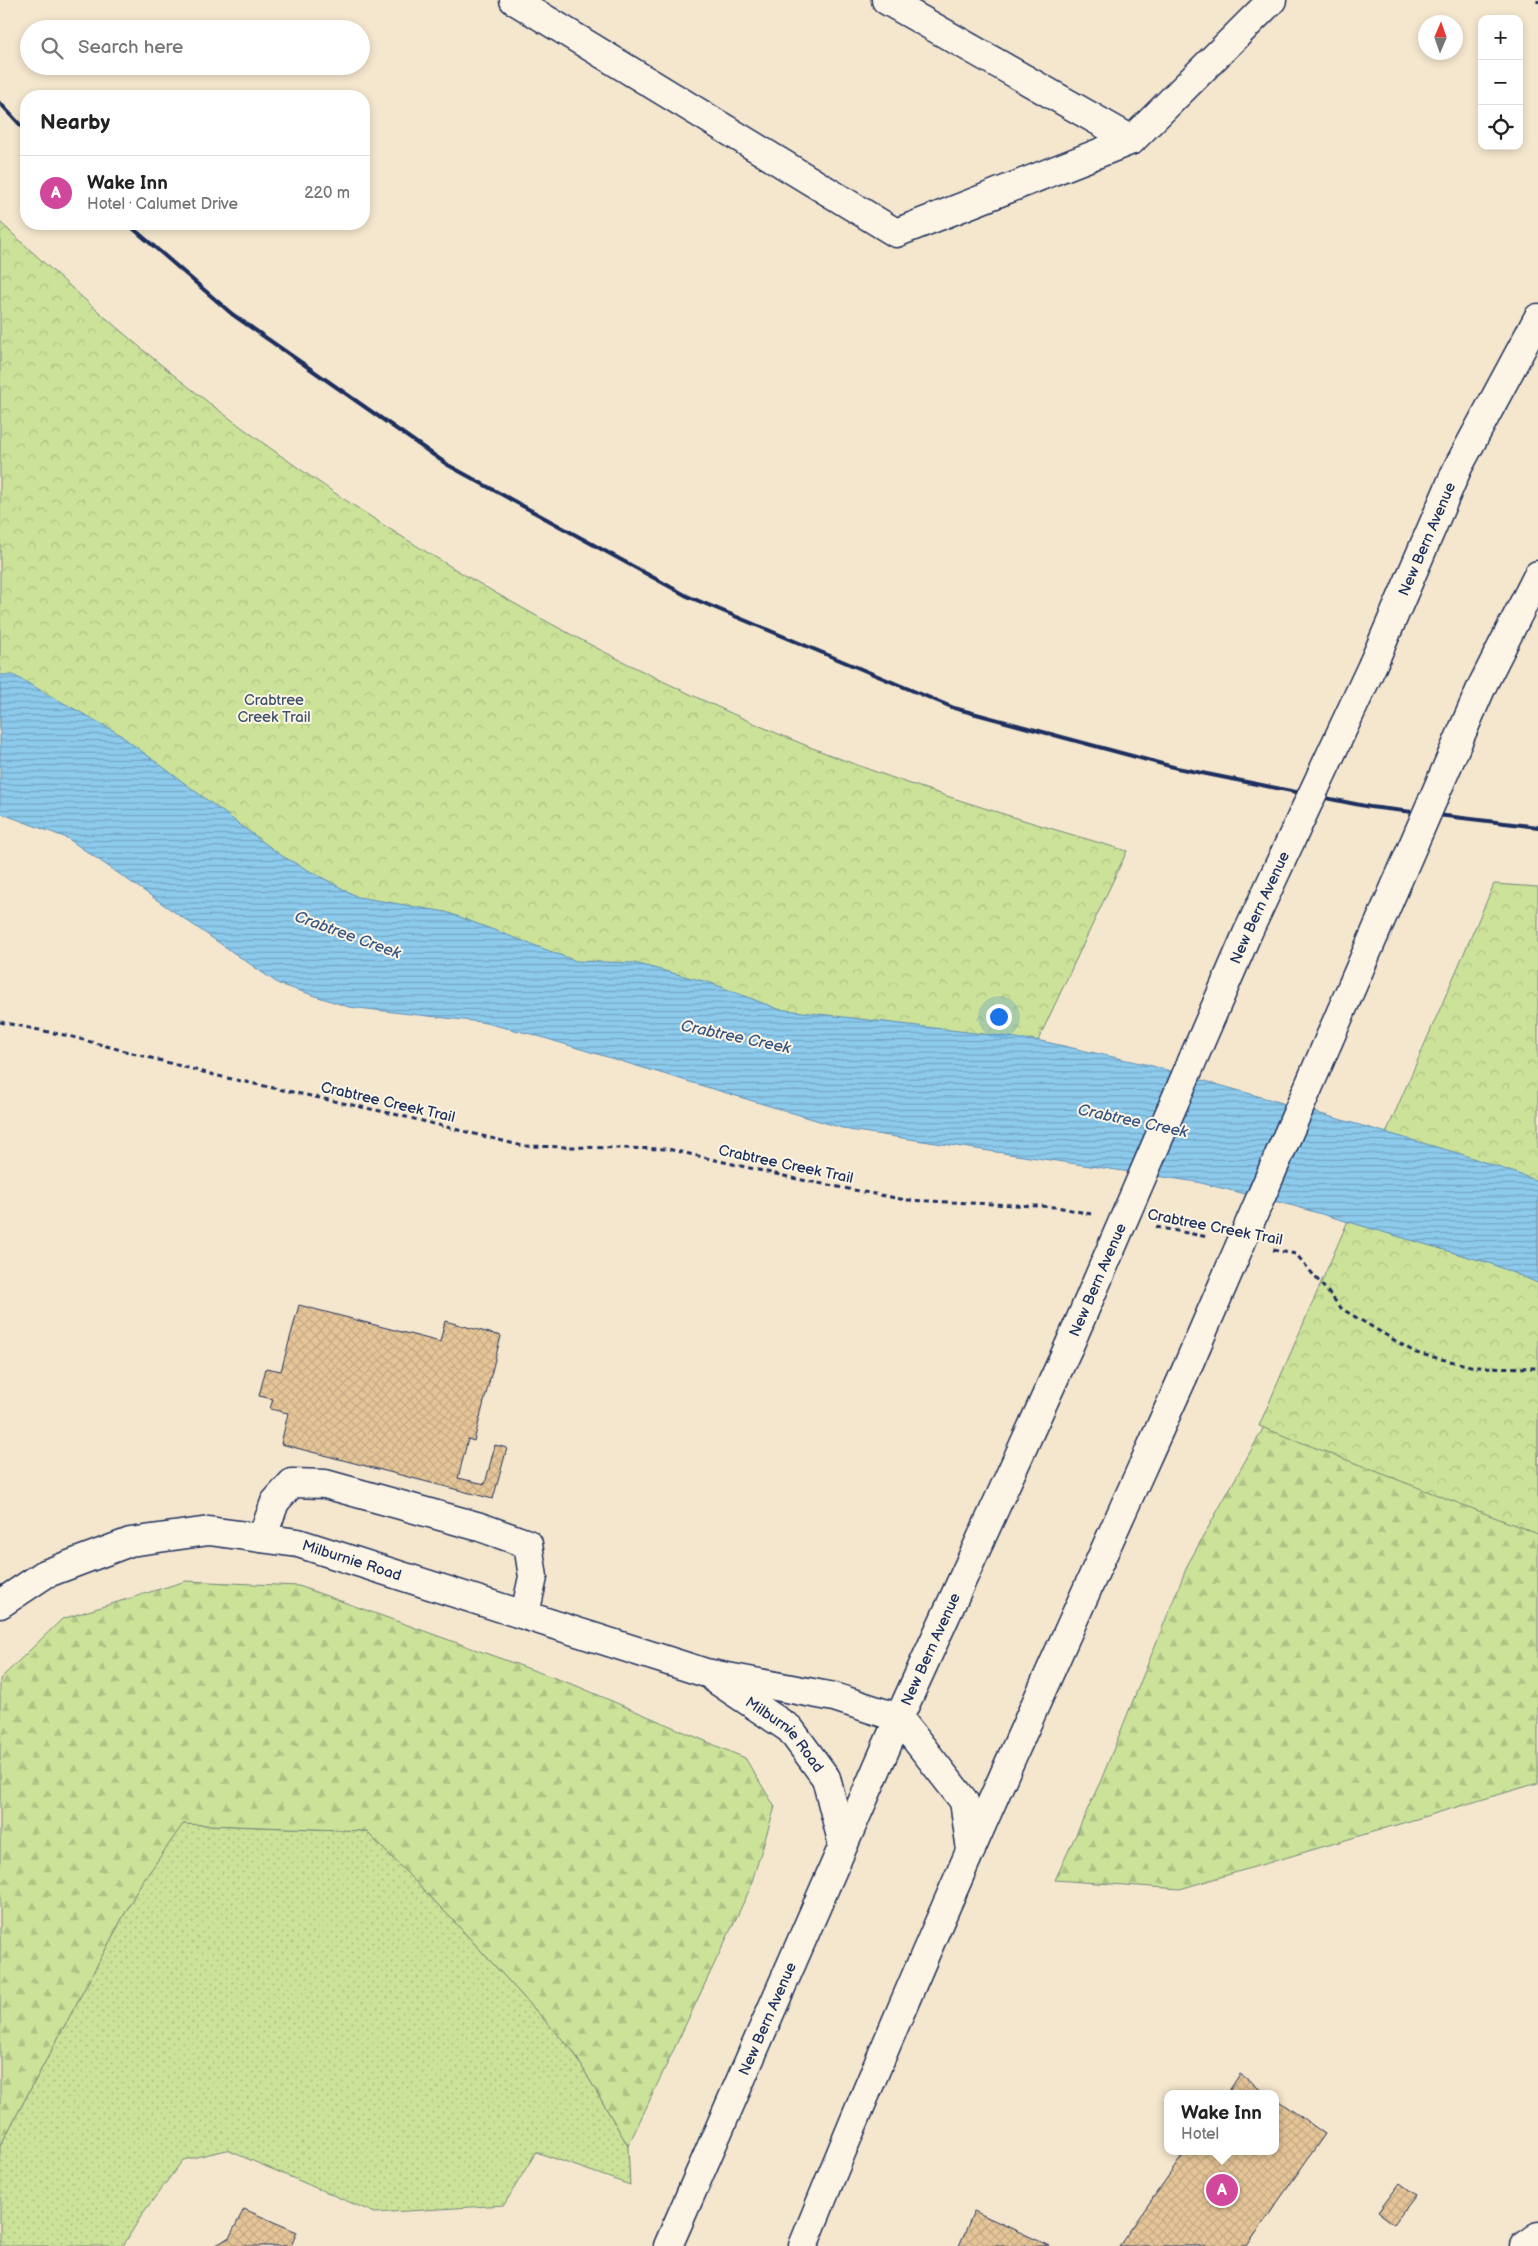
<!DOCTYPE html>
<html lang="en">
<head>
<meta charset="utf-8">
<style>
	body { margin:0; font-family:"Balsamiq Sans",sans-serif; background:#f2f2f2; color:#222 }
	.controls { position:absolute; right:15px; top:15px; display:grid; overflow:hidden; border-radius:10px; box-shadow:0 2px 8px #0003 }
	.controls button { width:45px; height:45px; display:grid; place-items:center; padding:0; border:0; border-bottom:1px solid #e0e0e0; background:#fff; color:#222; font:25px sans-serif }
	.compass { position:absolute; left:1418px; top:15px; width:45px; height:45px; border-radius:50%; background:#fff; box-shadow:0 2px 8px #0003; rotate:2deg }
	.you { position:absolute; left:998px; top:1016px; width:18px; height:18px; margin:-12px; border:4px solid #fff; border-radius:50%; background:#1a73e8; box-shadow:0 0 0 8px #1a73e833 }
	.badge { display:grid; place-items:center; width:32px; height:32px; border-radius:50%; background:#1b2f5e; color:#fff; font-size:16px; font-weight:700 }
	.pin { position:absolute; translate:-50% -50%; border:2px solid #fff; box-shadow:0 1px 5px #0006 }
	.popup { position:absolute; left:1164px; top:2090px; width:115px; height:65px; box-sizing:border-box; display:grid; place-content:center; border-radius:10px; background:#fff; filter:drop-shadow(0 1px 4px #0005); font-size:16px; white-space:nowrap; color:#767676 }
	.popup b { font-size:19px; color:#222 }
	.popup::after { content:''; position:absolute; left:50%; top:100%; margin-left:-10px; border:10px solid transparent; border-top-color:#fff }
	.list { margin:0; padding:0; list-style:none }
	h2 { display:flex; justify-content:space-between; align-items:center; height:65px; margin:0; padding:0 20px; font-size:21px }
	h2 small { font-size:16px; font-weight:400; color:#767676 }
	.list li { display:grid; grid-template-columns:32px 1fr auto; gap:15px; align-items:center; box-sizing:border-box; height:75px; padding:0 20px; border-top:1px solid #e0e0e0 }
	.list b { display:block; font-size:19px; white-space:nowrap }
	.list p { margin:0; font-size:16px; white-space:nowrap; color:#767676 }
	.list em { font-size:16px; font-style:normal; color:#767676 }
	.icon { flex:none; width:28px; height:28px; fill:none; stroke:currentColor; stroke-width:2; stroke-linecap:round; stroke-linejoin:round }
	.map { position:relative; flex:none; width:1538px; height:2246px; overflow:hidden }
	.search { position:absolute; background:#fff; box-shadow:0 2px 8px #0003; left:20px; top:20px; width:350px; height:55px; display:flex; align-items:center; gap:12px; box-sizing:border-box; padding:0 18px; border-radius:28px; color:#767676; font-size:19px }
	.panel { position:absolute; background:#fff; box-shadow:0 2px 8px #0003; left:20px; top:90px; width:350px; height:140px; border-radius:20px }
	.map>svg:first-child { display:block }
</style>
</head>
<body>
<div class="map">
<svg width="1538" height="2246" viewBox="0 0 1538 2246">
	<defs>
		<pattern id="grass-dots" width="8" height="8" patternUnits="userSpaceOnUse" patternTransform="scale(1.25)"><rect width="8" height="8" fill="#cbe298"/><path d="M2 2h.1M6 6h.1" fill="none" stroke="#aec285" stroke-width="1.8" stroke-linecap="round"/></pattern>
		<pattern id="forest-firs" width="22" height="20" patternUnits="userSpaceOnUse" patternTransform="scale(1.25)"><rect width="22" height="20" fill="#cbe298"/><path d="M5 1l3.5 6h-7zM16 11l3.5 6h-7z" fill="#aec285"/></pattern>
		<pattern id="park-crowns" width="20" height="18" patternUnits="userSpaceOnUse" patternTransform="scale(1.25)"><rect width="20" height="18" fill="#cbe298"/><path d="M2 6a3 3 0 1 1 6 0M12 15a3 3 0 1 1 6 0" fill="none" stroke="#aec285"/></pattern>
		<pattern id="water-rules" width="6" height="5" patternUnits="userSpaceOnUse" patternTransform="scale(1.25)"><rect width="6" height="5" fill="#8dcbed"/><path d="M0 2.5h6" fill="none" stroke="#72a5c3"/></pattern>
		<pattern id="building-cross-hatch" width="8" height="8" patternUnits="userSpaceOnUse" patternTransform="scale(1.25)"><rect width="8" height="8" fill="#e6c698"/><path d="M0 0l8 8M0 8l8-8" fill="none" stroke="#c5aa85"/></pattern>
	</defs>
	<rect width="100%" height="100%" fill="#f5e7ce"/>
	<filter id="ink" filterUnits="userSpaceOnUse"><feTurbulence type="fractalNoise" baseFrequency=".02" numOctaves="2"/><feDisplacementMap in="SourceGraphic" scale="10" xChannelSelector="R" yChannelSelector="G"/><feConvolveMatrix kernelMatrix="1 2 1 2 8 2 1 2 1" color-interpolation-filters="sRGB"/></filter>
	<g filter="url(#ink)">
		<polygon fill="url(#grass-dots)" stroke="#73887b" points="182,1824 366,1831 450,1917 573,2051 628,2146 630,2185 536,2152 504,2205 375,2213 227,2150 183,2160 143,2213 123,2246 0,2246 0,2146 139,1887"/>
		<g fill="url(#forest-firs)" stroke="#73887b">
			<polygon points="1326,1315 1538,1403 1538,1783 1180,1889 1055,1880 1101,1780 1188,1564"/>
			<polygon points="186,1581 299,1586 577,1686 745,1758 775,1807 749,1891 628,2146 573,2051 450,1917 366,1831 183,1824 139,1887 0,2146 0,1679 62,1619"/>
		</g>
		<g fill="url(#park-crowns)" stroke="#73887b">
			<path d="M 0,222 C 77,294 155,364 240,426 C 403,547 581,648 767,729 C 884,780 1006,815 1127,851 L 1003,1115 L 621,1031 L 0,727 Z"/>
			<polygon points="1494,884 1538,887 1538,1534 1259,1426"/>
		</g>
		<polygon fill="url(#water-rules)" stroke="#5f8db4" points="0,675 13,675 116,732 282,856 358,897 446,912 576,961 634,963 711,983 778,1009 1041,1041 1149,1065 1461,1154 1538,1181 1538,1283 1489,1263 1294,1206 1197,1182 849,1130 531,1034 481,1022 349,1007 279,984 67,838 0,813"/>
		<g fill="url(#building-cross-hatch)" stroke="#1b2f5e">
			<polygon points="299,1305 440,1342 445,1321 501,1336 474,1441 468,1439 458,1478 485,1484 495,1445 507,1448 493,1499 281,1444 288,1413 270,1409 273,1399 259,1396 266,1368 281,1371"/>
			<polygon points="1240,2074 1268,2094 1227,2094"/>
			<polygon points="1276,2099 1325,2134 1247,2246 1119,2246 1186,2151 1276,2151"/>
			<polygon points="1400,2183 1416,2195 1394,2224 1378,2212"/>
			<polygon points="244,2209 297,2232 291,2246 214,2246 229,2238"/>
			<polygon points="974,2211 1050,2246 959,2246"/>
		</g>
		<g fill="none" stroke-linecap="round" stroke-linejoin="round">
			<defs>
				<g id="minor">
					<polyline points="514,0 896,233 1132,140 1272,0"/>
					<polyline points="886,0 1132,140"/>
					<polyline points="262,1538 275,1502 292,1483 325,1484 480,1527 528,1544 533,1577 525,1614"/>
					<path id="s1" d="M 0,1604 L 45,1574 L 130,1542 L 209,1531 L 298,1543 L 706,1673 L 834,1697 L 899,1718"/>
					<path id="s2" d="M 715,1679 L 790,1729 L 826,1778 L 843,1845"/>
					<polyline points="1524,2246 1538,2236"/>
				</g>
				<g id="major">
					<path id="s3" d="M 1373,664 L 1458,467 L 1538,318"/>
					<polyline points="1482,686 1538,575"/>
					<polyline points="899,1718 964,1801 971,1850"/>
					<path id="s4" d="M 668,2246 L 899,1718 L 1069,1346"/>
					<path d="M 803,2246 C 921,1953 1053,1665 1183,1377"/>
				</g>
			</defs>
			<use href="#minor" stroke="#1b2f5e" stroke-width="31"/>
			<use href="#major" stroke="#1b2f5e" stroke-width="31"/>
			<g stroke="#1b2f5e" stroke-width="3" stroke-dasharray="5 4" stroke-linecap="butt">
				<polyline points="1538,0 1538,3"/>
				<polyline points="0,1022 69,1036 218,1076 394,1114 523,1146 668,1149 797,1179 906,1200 1057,1207 1091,1214"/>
				<polyline points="1156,1227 1208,1237"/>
				<polyline points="1273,1250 1296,1254 1342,1309 1416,1353 1475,1367 1538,1368"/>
			</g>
			<use href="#minor" stroke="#fcf5e5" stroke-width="28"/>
			<use href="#major" stroke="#fcf5e5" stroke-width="28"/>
			<g stroke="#1b2f5e" stroke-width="4">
				<polyline points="0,103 26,131"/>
				<polyline points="128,224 232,314 448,465 687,596 954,708 1177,768 1370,807 1538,827"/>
			</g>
			<defs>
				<g id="major-bridge">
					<path id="s5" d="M 1069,1346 L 1247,934 L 1373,664"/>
					<polyline points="1183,1377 1482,686"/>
				</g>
			</defs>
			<use href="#major-bridge" stroke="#1b2f5e" stroke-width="31" stroke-linecap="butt"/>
			<use href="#major-bridge" stroke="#fcf5e5" stroke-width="28"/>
		</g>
	</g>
	<g text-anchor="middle" stroke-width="4" stroke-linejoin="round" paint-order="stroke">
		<g font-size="15" fill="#1b2f5e" stroke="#fcf5e5">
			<text dy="5" stroke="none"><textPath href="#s3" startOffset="136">New Bern Avenue</textPath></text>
			<text dy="5" stroke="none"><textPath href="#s5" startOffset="478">New Bern Avenue</textPath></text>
			<text transform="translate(388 1102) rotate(13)" y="5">Crabtree Creek Trail</text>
			<text transform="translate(786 1164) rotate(12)" y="5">Crabtree Creek Trail</text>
			<text transform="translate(1215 1227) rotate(11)" y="5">Crabtree Creek Trail</text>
			<text dy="5" stroke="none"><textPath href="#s5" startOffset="72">New Bern Avenue</textPath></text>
			<text dy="5" stroke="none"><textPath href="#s1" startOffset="371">Milburnie Road</textPath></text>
			<text dy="5" stroke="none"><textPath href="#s4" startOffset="652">New Bern Avenue</textPath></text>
			<text dy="5" stroke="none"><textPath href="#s2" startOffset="90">Milburnie Road</textPath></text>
			<text dy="5" stroke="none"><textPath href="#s4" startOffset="248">New Bern Avenue</textPath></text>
		</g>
		<g font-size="15" fill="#3e536a" stroke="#fcf5e5">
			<text x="274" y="705">Crabtree<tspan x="274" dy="17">Creek Trail</tspan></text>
		</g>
		<g font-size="16" font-style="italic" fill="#385682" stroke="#fcf5e5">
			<text transform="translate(348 934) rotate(20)" y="6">Crabtree Creek</text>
			<text transform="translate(736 1036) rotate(12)" y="6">Crabtree Creek</text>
			<text transform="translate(1133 1120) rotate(12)" y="6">Crabtree Creek</text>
		</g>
	</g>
</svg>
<div class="controls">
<button>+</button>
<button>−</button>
<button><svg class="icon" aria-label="locate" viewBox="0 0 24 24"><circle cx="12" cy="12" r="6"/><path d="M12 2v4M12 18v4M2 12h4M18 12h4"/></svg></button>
</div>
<svg class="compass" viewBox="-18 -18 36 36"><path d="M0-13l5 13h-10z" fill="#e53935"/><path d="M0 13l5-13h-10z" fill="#767676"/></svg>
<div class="you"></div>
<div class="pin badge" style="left:1222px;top:2190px;background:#d1479c">A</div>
<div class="popup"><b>Wake Inn</b>Hotel</div>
<div class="search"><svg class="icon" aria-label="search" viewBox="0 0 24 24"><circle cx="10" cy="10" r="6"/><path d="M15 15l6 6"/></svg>Search here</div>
<section class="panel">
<h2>Nearby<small></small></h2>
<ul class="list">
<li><span class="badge" style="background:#d1479c">A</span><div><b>Wake Inn</b><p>Hotel · Calumet Drive</p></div><em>220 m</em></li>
</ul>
</section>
</div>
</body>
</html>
